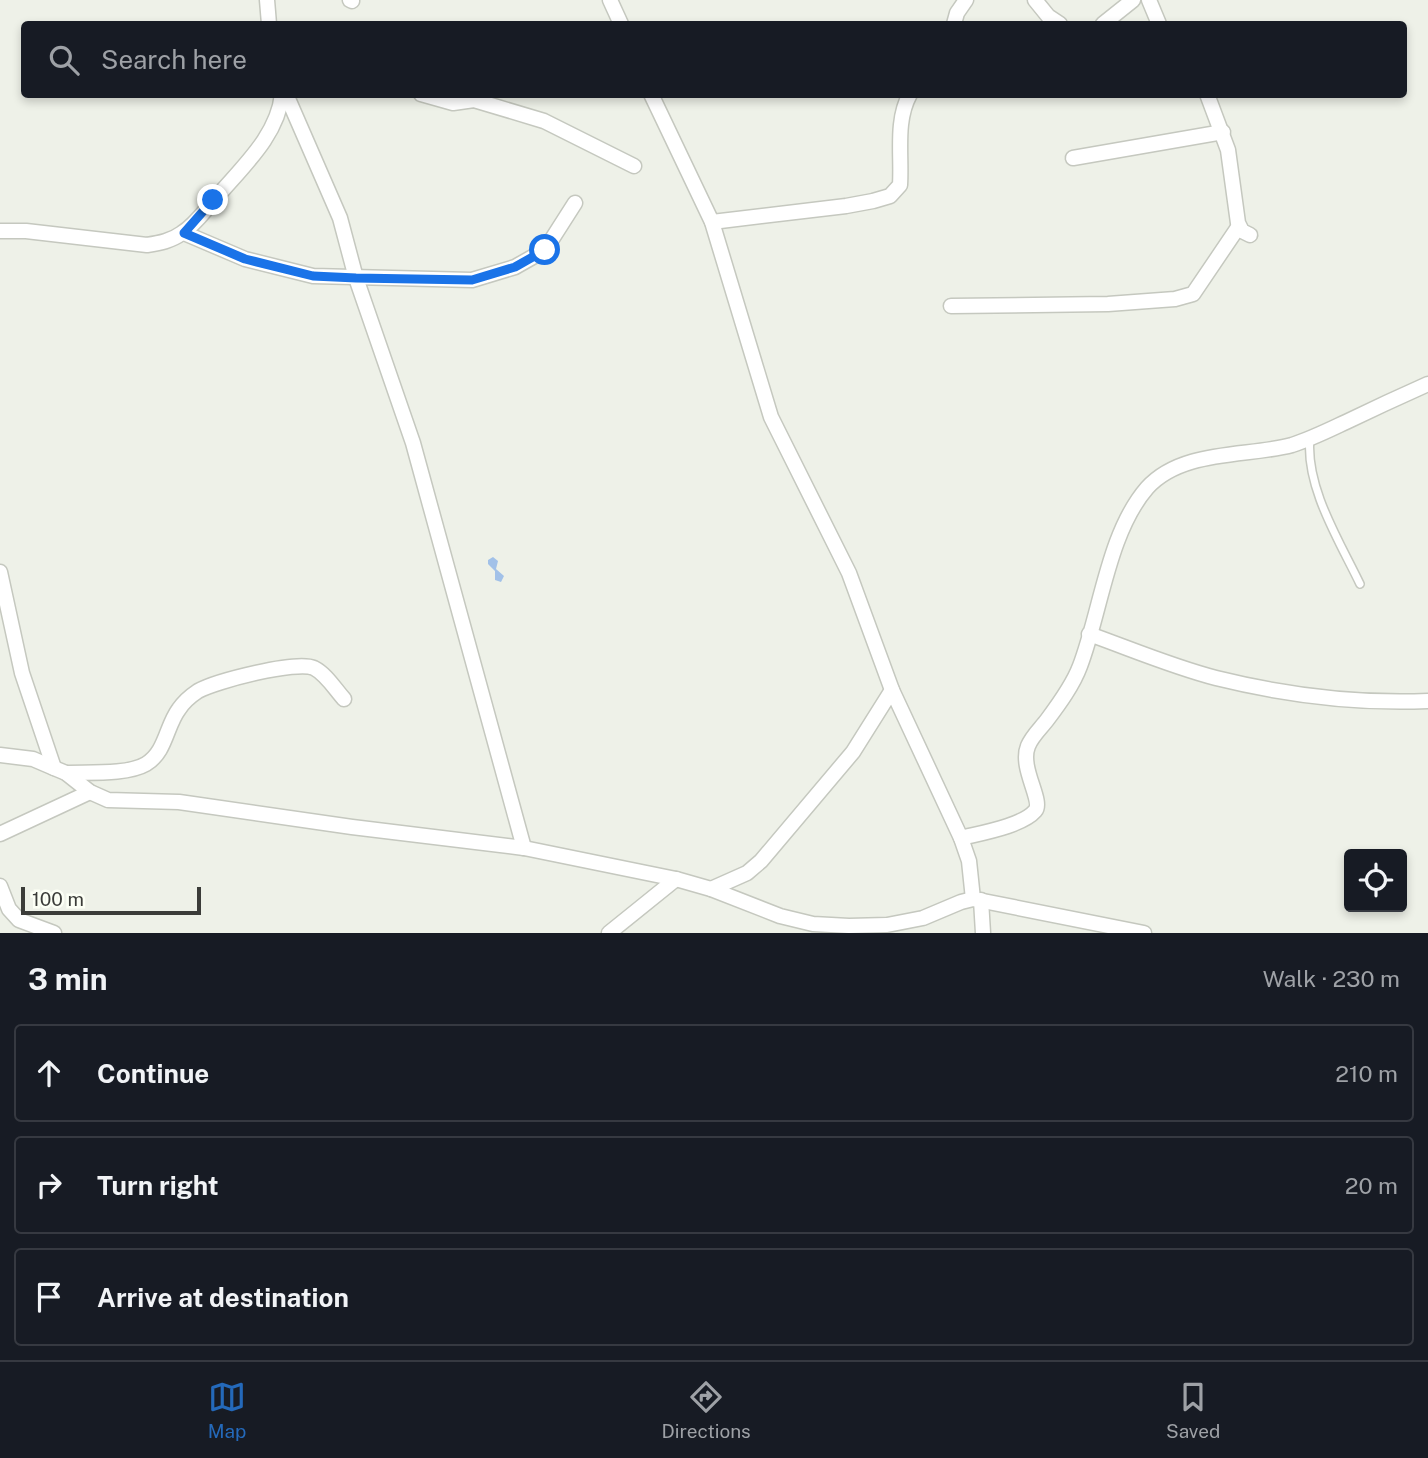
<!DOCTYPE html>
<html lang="en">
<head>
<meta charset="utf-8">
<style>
	body { margin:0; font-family:"Public Sans",sans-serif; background:#242831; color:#f1f3f6 }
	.controls { position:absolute; right:21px; bottom:21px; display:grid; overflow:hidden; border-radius:7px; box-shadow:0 4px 10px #0003 }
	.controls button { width:63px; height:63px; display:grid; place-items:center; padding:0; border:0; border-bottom:2px solid #363941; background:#171b24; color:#f1f3f6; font:35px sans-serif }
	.scale { position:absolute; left:21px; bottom:18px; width:180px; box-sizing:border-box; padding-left:7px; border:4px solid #3b3c39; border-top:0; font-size:19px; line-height:24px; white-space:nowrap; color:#3b3c39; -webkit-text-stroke:5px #fcfff5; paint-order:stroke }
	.stop { position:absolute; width:21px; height:21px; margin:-16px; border:5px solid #1a73e8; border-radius:50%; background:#fff }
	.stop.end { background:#1a73e8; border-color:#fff; box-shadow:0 2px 7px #0008 }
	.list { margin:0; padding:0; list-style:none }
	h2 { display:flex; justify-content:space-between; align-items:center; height:91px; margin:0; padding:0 28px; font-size:30px }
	h2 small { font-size:23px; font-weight:400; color:#9ea1a6 }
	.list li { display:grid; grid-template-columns:46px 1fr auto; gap:21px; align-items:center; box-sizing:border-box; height:98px; margin:0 14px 14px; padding:0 14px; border:2px solid #363941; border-radius:7px }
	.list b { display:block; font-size:26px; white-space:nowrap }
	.list em { font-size:23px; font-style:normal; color:#9ea1a6 }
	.icon { flex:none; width:38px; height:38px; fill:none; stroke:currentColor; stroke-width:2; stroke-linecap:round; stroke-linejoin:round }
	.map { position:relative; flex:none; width:1428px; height:933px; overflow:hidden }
	.search { position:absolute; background:#171b24; box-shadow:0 4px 10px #0003; left:21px; right:21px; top:21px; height:77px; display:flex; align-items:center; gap:18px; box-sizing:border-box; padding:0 24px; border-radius:7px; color:#9ea1a6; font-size:26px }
	.sheet { height:427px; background:#171b24 }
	nav { display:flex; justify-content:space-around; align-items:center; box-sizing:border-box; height:98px; border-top:2px solid #363941; background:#171b24; font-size:19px; color:#9ea1a6 }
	nav a { display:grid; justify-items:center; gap:4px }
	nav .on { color:#2469ba }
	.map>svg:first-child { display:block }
</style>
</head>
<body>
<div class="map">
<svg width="1428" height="933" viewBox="0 0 1428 933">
	<rect width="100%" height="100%" fill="#eef1e8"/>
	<polygon fill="#a2c1e8" points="493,557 498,561 496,569 504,576 501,582 495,580 495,571 488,564 488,560"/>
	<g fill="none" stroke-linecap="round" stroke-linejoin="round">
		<defs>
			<path id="service" d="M 1310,438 C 1305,487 1340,542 1360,584"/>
			<g id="minor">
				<polyline points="267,0 269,24"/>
				<polyline points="350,0 352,1"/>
				<polyline points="610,0 621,24"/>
				<polyline points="1035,0 1048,16 1060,24"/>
				<polyline points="1149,0 1159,24"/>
				<polyline points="954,24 957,13 966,0"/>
				<polyline points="1103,24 1133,0"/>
				<polyline points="286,94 340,218 356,278 413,443 524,848"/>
				<polyline points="421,94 453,103 474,100 544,121 634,166"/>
				<polyline points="651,94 712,222 771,417 849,573 892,690 961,838 969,861 973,899"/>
				<polyline points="1207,94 1228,150 1238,223 1242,231 1250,235"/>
				<polyline points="1073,158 1223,132"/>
				<path d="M 712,222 L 846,206 L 873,201 L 890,196 L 900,185 C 902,155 895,121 910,94"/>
				<path d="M 0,231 L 26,231 L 147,245 C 160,243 171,241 182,233 C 196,224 205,210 216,198 C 241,168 278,136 282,94"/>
				<polyline points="184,233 245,259 313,276 472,280 515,267 545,250 575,203"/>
				<polyline points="951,306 1108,304 1175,299 1193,294 1239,226"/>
				<polyline points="0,572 22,673 54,768"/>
				<path d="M 1089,634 C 1131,649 1173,667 1216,678 C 1285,695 1357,704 1428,701"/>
				<polyline points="0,755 33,759 54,768 66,773 90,792 108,800 179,802 352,827 524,848 676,879 711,889 780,916 813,924 849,926 887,925 923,918 961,902 973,899 1144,933"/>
				<path d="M 66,773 C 88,772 127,775 146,764 C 166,752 166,726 179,709 C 183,703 192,695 198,691 C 216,681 297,660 314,668 C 326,674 335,689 344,699"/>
				<polyline points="0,834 90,792"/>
				<path d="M 961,838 C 981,833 1022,826 1035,811 C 1044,801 1019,768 1028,746 C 1032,736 1041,728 1047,720 C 1059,704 1073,685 1080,666 C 1101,611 1108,533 1147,488 C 1182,449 1248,457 1292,445 C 1311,439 1329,430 1346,422 C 1373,409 1401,396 1428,384"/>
				<polyline points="0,886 9,909 19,920 54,933"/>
				<polyline points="711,889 747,873 761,861 853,752 892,690"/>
				<polyline points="981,900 983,933"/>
				<polyline points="609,933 676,879"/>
			</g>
		</defs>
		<use href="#service" stroke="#c5c8bf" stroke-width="10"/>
		<use href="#minor" stroke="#c5c8bf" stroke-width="17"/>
		<use href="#service" stroke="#fff" stroke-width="7"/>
		<use href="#minor" stroke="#fff" stroke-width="14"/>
	</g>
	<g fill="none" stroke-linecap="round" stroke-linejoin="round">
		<polyline stroke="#1a73e8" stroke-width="9" points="213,200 184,233 245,259 313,276 356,278 472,280 515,267 545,250"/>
	</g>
</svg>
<div class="controls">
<button><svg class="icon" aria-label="locate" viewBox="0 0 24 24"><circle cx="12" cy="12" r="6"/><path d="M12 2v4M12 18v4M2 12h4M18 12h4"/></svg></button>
</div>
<div class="scale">100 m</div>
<div class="stop" style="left:545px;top:250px"></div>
<div class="stop end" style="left:213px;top:200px"></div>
<div class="search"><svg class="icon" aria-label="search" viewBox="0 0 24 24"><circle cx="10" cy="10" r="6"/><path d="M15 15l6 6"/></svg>Search here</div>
</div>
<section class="sheet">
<h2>3 min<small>Walk · 230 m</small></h2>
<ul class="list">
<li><svg class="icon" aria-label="ahead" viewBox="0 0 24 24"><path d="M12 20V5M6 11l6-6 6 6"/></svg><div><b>Continue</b></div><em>210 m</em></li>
<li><svg class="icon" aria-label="right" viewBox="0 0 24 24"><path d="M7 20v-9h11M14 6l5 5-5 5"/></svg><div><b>Turn right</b></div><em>20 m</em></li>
<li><svg class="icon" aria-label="arrive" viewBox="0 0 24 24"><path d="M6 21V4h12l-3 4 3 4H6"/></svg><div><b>Arrive at destination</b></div></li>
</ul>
</section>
<nav>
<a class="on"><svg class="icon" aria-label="map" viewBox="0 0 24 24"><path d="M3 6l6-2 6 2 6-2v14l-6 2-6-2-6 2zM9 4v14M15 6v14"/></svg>Map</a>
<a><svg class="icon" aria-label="directions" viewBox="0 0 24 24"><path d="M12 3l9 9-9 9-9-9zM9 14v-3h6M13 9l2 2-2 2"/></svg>Directions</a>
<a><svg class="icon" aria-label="saved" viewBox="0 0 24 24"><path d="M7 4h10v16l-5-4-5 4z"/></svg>Saved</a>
</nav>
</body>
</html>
